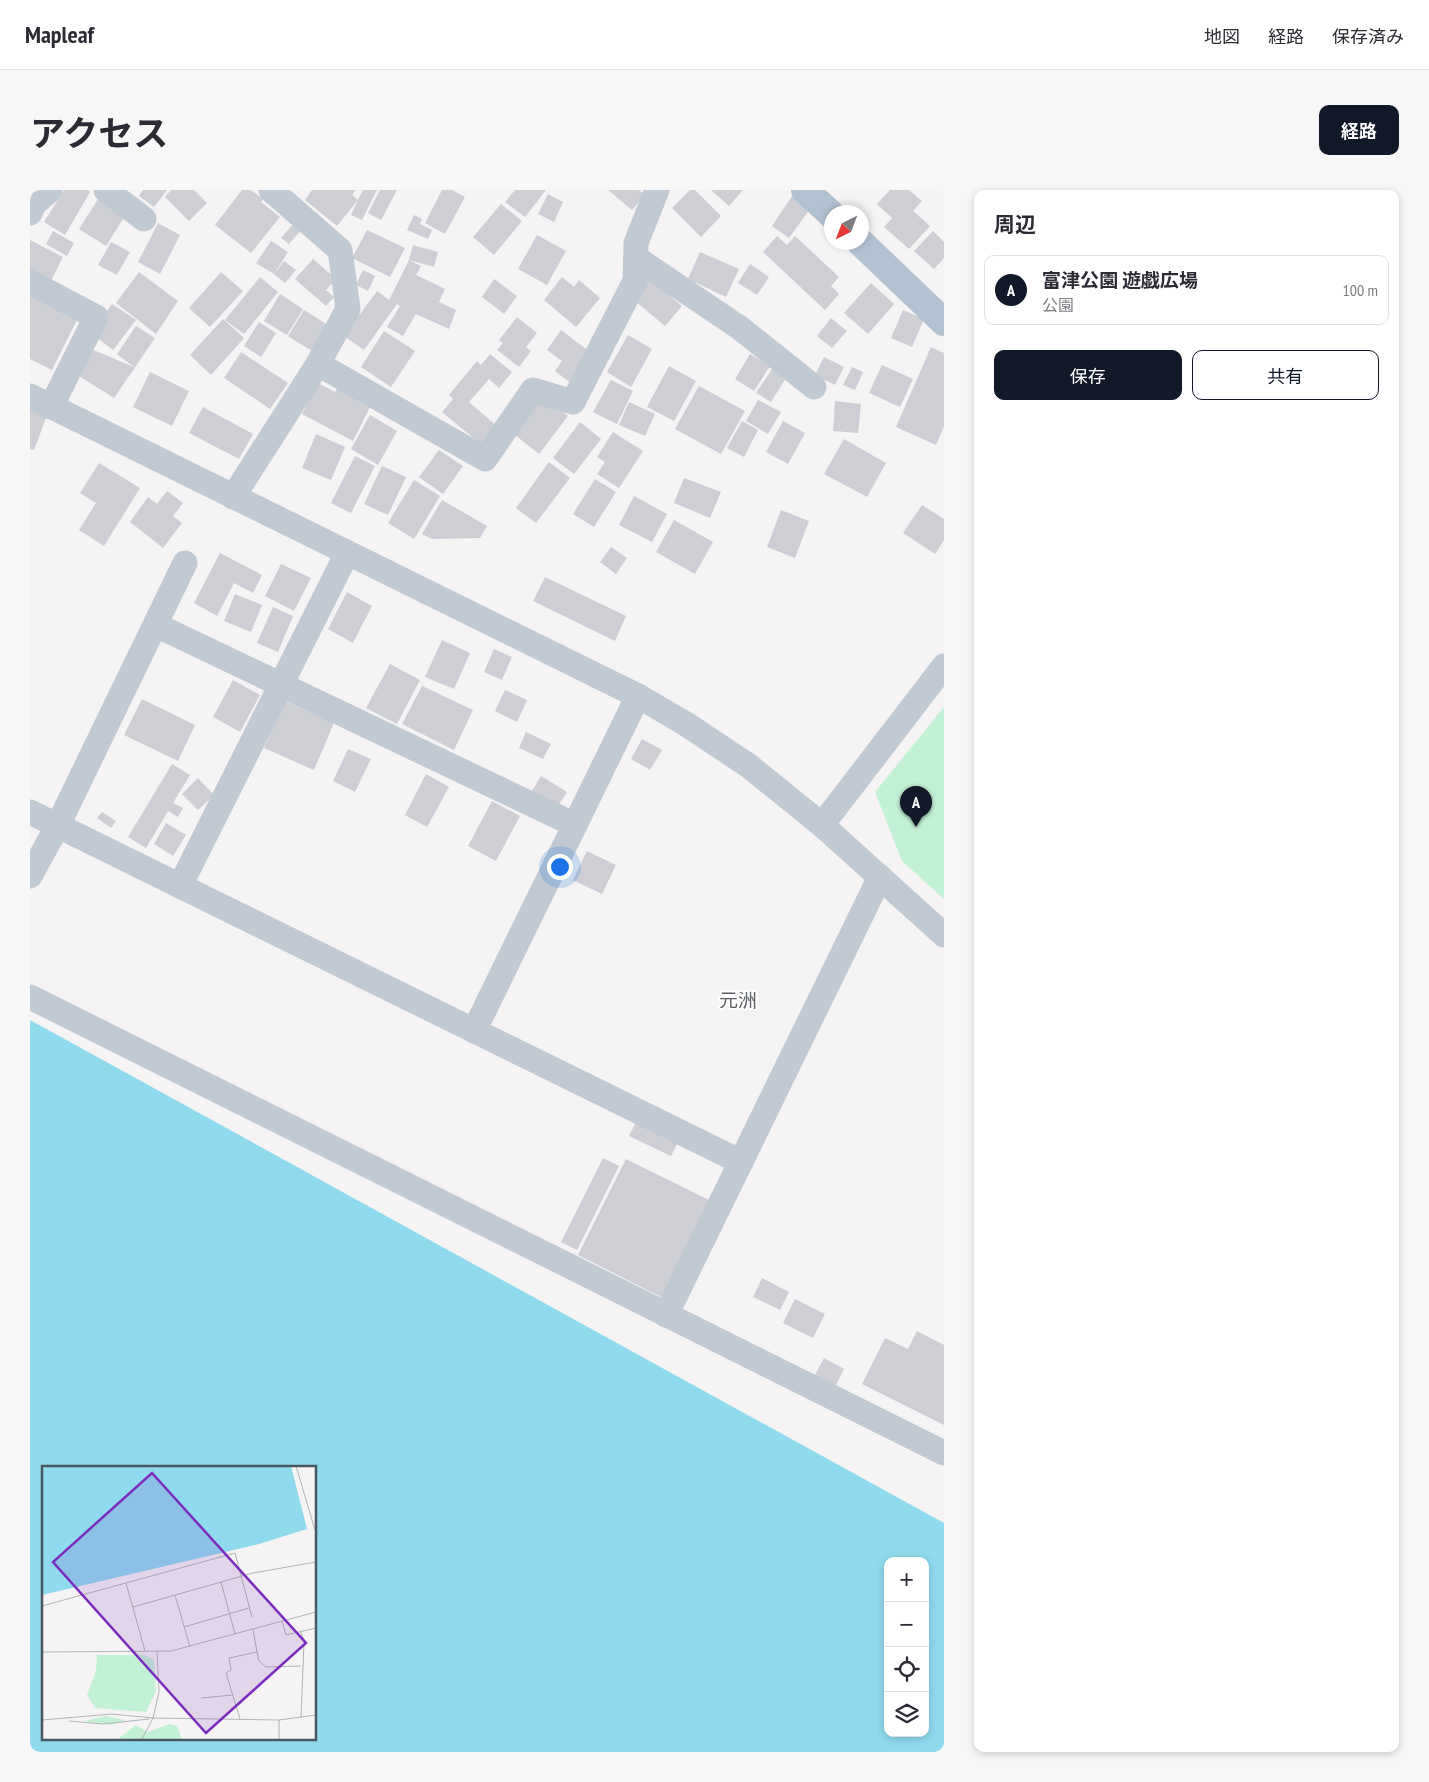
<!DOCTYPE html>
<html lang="ja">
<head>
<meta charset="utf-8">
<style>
	body { margin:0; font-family:"PT Sans Narrow","Noto Sans JP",sans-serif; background:#f7f7f7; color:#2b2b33 }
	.controls { position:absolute; right:15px; bottom:15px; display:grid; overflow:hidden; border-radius:10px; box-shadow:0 2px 8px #0003 }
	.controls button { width:45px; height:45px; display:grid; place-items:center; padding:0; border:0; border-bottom:1px solid #e1e1e2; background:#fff; color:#2b2b33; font:25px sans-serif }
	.compass { position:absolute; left:794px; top:15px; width:45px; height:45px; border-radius:50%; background:#fff; box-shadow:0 2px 8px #0003; rotate:222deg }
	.you { position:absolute; left:529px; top:676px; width:18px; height:18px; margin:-12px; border:4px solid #fff; border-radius:50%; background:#1a73e8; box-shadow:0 0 0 8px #1a73e833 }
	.badge { display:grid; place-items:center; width:32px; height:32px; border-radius:50%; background:#111827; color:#fff; font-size:16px; font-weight:700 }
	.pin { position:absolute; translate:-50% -41px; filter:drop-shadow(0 1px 2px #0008) }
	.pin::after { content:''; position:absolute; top:26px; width:18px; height:15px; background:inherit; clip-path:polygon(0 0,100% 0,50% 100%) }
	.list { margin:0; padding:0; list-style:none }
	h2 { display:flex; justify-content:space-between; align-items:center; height:65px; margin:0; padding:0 20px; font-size:21px }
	h2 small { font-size:16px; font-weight:400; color:#7c7c81 }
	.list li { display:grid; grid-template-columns:32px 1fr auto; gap:15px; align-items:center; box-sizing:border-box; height:70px; margin:0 10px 10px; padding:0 10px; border:1px solid #e1e1e2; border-radius:10px }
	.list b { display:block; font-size:19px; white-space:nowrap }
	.list p { margin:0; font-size:16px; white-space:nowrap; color:#7c7c81 }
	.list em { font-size:16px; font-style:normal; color:#7c7c81 }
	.actions { display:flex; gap:10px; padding:15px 20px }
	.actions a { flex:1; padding:11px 0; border:1px solid #111827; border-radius:10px; text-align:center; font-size:18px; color:#111827 }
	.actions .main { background:#111827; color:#fff }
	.icon { flex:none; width:28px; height:28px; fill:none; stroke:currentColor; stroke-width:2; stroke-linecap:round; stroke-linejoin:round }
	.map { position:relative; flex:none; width:914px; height:1562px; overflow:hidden; border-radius:10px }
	header { display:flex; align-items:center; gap:30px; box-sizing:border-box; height:70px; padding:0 25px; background:#fff; border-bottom:1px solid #e1e1e2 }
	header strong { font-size:24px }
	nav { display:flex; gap:28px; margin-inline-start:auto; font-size:18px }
	.intro { display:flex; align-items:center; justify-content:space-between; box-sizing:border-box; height:120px; padding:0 30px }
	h1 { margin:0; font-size:35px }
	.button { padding:12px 22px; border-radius:10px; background:#111827; color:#fff; font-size:18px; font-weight:700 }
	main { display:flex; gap:30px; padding:0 30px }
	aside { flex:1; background:#fff; border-radius:10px; box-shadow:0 2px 8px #0003 }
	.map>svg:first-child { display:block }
</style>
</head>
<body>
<header>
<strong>Mapleaf</strong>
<nav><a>地図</a><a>経路</a><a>保存済み</a></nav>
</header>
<div class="intro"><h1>アクセス</h1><a class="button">経路</a></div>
<main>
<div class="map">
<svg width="914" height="1562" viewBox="0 0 914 1562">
	<rect width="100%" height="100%" fill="#f5f3f3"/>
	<polygon fill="#c3f1d5" points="914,517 914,709 872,671 845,602"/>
	<path fill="#90daee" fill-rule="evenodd" d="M 0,830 L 914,1333 L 914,1562 L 0,1562 ZM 14,1277 L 285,1277 L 285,1548 L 14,1548 ZM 858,1371 L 895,1371 L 895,1543 L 858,1543 Z"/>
	<g fill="#cdcfd5">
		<polygon points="34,0 58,0 60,2 35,45 14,32"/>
		<polygon points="113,0 137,0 124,17 109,6"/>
		<polygon points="141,0 164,0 177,13 159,31 135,7"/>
		<polygon points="212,0 221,0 233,9 231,12 250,27 221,63 185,35"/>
		<polygon points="282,0 326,0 322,5 328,10 333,0 347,0 332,30 321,25 328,10 307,36 275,10"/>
		<polygon points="350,0 367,0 351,30 338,23"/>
		<polygon points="412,0 422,0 435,7 415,44 395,33"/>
		<polygon points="485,0 516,0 495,27 475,12"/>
		<polygon points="578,0 609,0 615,5 602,20"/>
		<polygon points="660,0 665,0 691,26 671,47 642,18"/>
		<polygon points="681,0 713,0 699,16"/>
		<polygon points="860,0 879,0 892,11 883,21 900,36 879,59 854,37 862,28 847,14"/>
		<polygon points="518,4 533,12 524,32 508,24"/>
		<polygon points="762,6 780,19 759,48 742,36"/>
		<polygon points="68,9 95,26 76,56 49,39"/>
		<polygon points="471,14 492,31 464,65 443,47"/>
		<polygon points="384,25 392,29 390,34 402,40 398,49 377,40"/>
		<polygon points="265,32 272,39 259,54 251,48"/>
		<polygon points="128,33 150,45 130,84 108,72"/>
		<polygon points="337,40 375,58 360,87 322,68"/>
		<polygon points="23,41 44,53 37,66 16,54"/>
		<polygon points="903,41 914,52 914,68 904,79 884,61"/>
		<polygon points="507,45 536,61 517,95 488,79"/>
		<polygon points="747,46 757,55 765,46 809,87 801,96 809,104 795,120 733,62"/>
		<polygon points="0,50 33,67 21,91 0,80"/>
		<polygon points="241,51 258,62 244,84 226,73"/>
		<polygon points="81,52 100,62 87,85 68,75"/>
		<polygon points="383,55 408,62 404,77 379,70"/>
		<polygon points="670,62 709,79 696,107 658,89"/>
		<polygon points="283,69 306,89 296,100 304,107 296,116 265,89"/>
		<polygon points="379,70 391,76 386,85 415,99 409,112 426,120 419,139 386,124 373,146 357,137 370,116 367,114 334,160 314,146 347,101 359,110"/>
		<polygon points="254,71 266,80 255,93 244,84"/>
		<polygon points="720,74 739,87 727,105 708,93"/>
		<polygon points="333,80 345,86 338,101 326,95"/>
		<polygon points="109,82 148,111 126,144 86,113"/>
		<polygon points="191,82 213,101 180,137 159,118"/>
		<polygon points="616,86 652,116 635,136 599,106"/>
		<polygon points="230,87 248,102 214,144 195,130"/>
		<polygon points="532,87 544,97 549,90 570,108 546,137 514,110"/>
		<polygon points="464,89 487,106 474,124 452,107"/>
		<polygon points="841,93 864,114 838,144 814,123"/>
		<polygon points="0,101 49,126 22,180 0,169"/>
		<polygon points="250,104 273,119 257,145 234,131"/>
		<polygon points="82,114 106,130 83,160 61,143"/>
		<polygon points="274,120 301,137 285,163 258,146"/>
		<polygon points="873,120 894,129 882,157 861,148"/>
		<polygon points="487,127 507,143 496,157 501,161 489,177 467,160 473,153 469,150"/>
		<polygon points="801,128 817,141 802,158 787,146"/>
		<polygon points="193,129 214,148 181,185 160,165"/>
		<polygon points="229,132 246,143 231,167 214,156"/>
		<polygon points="106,136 125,148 84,208 49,186 61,159 104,177 87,164"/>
		<polygon points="531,140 564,165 542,194 525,181 532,171 517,160"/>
		<polygon points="354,141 385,161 361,197 331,177"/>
		<polygon points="598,145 622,159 601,197 577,182"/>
		<polygon points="901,157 914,163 914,236 906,255 866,237"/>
		<polygon points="211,162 258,193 240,219 194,188"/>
		<polygon points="460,164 482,182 469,198 459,189 439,212 468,237 453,256 412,222 423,209 419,205 447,171 451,175"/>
		<polygon points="720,164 740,176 724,201 705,189"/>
		<polygon points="794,167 814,177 805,195 785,185"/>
		<polygon points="852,175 883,189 870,217 839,203"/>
		<polygon points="639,176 666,191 644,231 617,217"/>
		<polygon points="822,177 833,182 825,200 813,195"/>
		<polygon points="742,179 756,188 741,212 726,203"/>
		<polygon points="120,182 159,201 142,236 103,217"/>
		<polygon points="581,190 603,201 587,234 563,222"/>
		<polygon points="288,193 305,202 309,196 342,213 323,251 272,224"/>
		<polygon points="669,196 715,221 691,264 645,239"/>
		<polygon points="509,204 538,226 509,264 480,241"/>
		<polygon points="728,210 751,222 738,244 716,231"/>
		<polygon points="805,211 831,214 828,243 803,241"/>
		<polygon points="599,212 625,224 615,246 589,235"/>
		<polygon points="0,216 18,223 4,260 0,259"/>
		<polygon points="173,217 223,244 209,269 159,243"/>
		<polygon points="340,225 367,241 348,275 321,259"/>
		<polygon points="712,231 728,240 714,267 697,258"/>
		<polygon points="753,231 775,243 758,274 736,262"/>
		<polygon points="550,232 571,249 544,284 523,268"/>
		<polygon points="583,242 613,261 589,298 567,284 575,272 567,267"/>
		<polygon points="286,244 315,257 301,290 272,278"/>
		<polygon points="814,249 856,273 837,307 794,284"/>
		<polygon points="409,260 433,276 413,304 389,287"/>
		<polygon points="325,266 345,276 321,323 301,313"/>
		<polygon points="519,272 540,288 506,333 486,318"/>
		<polygon points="69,273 110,298 74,356 49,340 66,313 50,303"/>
		<polygon points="352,276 376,287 358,325 334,314"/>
		<polygon points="654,288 691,302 680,328 644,313"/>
		<polygon points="565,289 586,302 564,337 543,324"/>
		<polygon points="384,290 410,306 384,349 358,333"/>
		<polygon points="137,301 153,313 143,326 152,333 133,358 100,332 118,307 127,314"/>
		<polygon points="604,306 637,324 622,352 589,335"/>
		<polygon points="412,310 457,336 450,348 402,349 392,344"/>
		<polygon points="892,315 914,329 914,350 905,364 873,343"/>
		<polygon points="751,320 779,331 765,368 737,357"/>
		<polygon points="644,330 683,352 665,384 626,362"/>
		<polygon points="581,357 597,368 586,384 570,372"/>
		<polygon points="190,363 232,385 223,403 204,393 187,426 164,413"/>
		<polygon points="251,374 281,388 264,421 235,406"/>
		<polygon points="515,387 596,426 585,451 503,411"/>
		<polygon points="317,402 342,416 323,453 298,439"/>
		<polygon points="205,404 232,415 221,442 194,431"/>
		<polygon points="243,417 263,426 248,462 227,453"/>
		<polygon points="412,450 440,463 424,499 395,487"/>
		<polygon points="464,459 482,467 472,490 454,482"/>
		<polygon points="360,474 390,490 367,534 336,518"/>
		<polygon points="203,490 230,505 210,542 183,527"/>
		<polygon points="392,496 443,520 424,560 372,534"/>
		<polygon points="475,500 497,510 487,532 465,521"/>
		<polygon points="112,509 165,535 148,571 94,545"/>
		<polygon points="255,511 304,533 284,580 234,558"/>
		<polygon points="496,542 521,554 513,569 489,558"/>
		<polygon points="612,549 632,560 620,580 601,569"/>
		<polygon points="318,559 341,569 325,602 303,591"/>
		<polygon points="142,574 160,585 143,613 153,618 148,627 138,621 116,658 98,647"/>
		<polygon points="396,584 419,597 397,637 375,625"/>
		<polygon points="511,586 537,602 527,617 502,601"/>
		<polygon points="168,588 184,605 168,620 152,604"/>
		<polygon points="462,611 490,626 466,671 438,656"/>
		<polygon points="72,622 86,631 81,638 67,628"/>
		<polygon points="136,633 156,645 143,666 124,654"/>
		<polygon points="557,661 586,675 572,704 543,690"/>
		<polygon points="606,932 648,952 641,966 599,946"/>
		<polygon points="573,968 589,976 547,1060 531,1052"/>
		<polygon points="596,969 681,1011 633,1108 548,1065"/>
		<polygon points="732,1088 759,1102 750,1120 723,1107"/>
		<polygon points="765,1109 795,1124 783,1148 753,1133"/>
		<polygon points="887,1141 914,1155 914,1235 832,1194 855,1148 878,1159"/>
		<polygon points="794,1168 814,1179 803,1201 782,1191"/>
	</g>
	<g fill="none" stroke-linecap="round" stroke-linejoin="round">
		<g stroke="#c1cad2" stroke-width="25">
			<polyline points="76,0 114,29"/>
			<polyline points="241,0 310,60 318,119 288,174 455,269 503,200 543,212 605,91 606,53 627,0"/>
			<polyline points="0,23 4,14 20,0"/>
			<polyline points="606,68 710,138 784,197"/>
			<polyline points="0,92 66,127 21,217"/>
			<polyline points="0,206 608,506 656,534 719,576 792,635 914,745"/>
			<polyline points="203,307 288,174"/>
			<polyline points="126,435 545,635"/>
			<polyline points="0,622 711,972"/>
			<polyline points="792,635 914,476"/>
			<polyline points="0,686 28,635 155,373"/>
			<polyline points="150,696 317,363"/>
			<polyline points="0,807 914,1263"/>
			<polyline points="444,841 608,506"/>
			<polyline points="636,1125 850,687"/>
		</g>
		<g stroke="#b3c2d1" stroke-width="28">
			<polyline points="775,0 802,25"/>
			<polyline points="830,52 914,132"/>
		</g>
	</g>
	<g text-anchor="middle" stroke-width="4" stroke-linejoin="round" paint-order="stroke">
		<g font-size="19" fill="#5f6368" stroke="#fff">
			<text x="708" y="817">元洲</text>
		</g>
	</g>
	<g transform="translate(12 1276)">
		<rect width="274" height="274" fill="#f5f3f3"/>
		<path d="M 55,189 L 103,189 L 112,194 L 114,225 L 104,246 L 53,242 L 45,229 L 54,205 ZM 64,250 L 83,254 L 70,259 L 42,255 ZM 128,258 L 135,260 L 140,273 L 76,273 L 94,259 L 106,266 Z" fill="#c3f1d5"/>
		<path d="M 0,0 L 249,0 L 265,63 L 217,78 L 0,129 Z" fill="#90daee"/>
		<path fill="none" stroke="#b1b4b9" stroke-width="1" d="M 254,0 L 273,64M 179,116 L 193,168M 84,117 L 103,185M 133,129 L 148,181M 0,140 L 193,87 L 210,151M 91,141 L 211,107 L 274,96M 240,155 L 244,169 L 274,162M 142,161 L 207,142M 211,163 L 215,186M 259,166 L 262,176 L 259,252M 0,186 L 129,185 L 274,146M 159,232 L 191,229M 111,252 L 237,254 L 274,249M 198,253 L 184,207 L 189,204 L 187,192 L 215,186 L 217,195 L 224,201 L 259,200M 0,254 L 70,248 L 111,252M 27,255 L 61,258 L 107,253M 100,273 L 111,252 L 117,226 L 115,185M 237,273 L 237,254"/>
		<path fill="#7b2cbf" fill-opacity="0.15" stroke="#7b2cbf" stroke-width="2.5" d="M 110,7 L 264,177 L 164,267 L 11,96 Z"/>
		<rect width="274" height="274" fill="none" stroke="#4a5661" stroke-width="2.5"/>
	</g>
</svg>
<div class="controls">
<button>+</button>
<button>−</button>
<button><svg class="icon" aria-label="locate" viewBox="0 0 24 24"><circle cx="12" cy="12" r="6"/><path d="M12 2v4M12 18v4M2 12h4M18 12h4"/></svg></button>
<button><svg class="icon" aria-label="layers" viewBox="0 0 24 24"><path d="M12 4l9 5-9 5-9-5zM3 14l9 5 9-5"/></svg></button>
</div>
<svg class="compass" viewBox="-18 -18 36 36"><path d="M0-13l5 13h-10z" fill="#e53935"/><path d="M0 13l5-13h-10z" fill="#7c7c81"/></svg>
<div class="you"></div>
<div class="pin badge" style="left:886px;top:637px">A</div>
</div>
<aside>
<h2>周辺<small></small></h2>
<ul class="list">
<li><span class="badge">A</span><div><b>富津公園 遊戯広場</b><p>公園</p></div><em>100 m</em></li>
</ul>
<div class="actions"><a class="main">保存</a><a>共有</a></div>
</aside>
</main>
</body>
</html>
